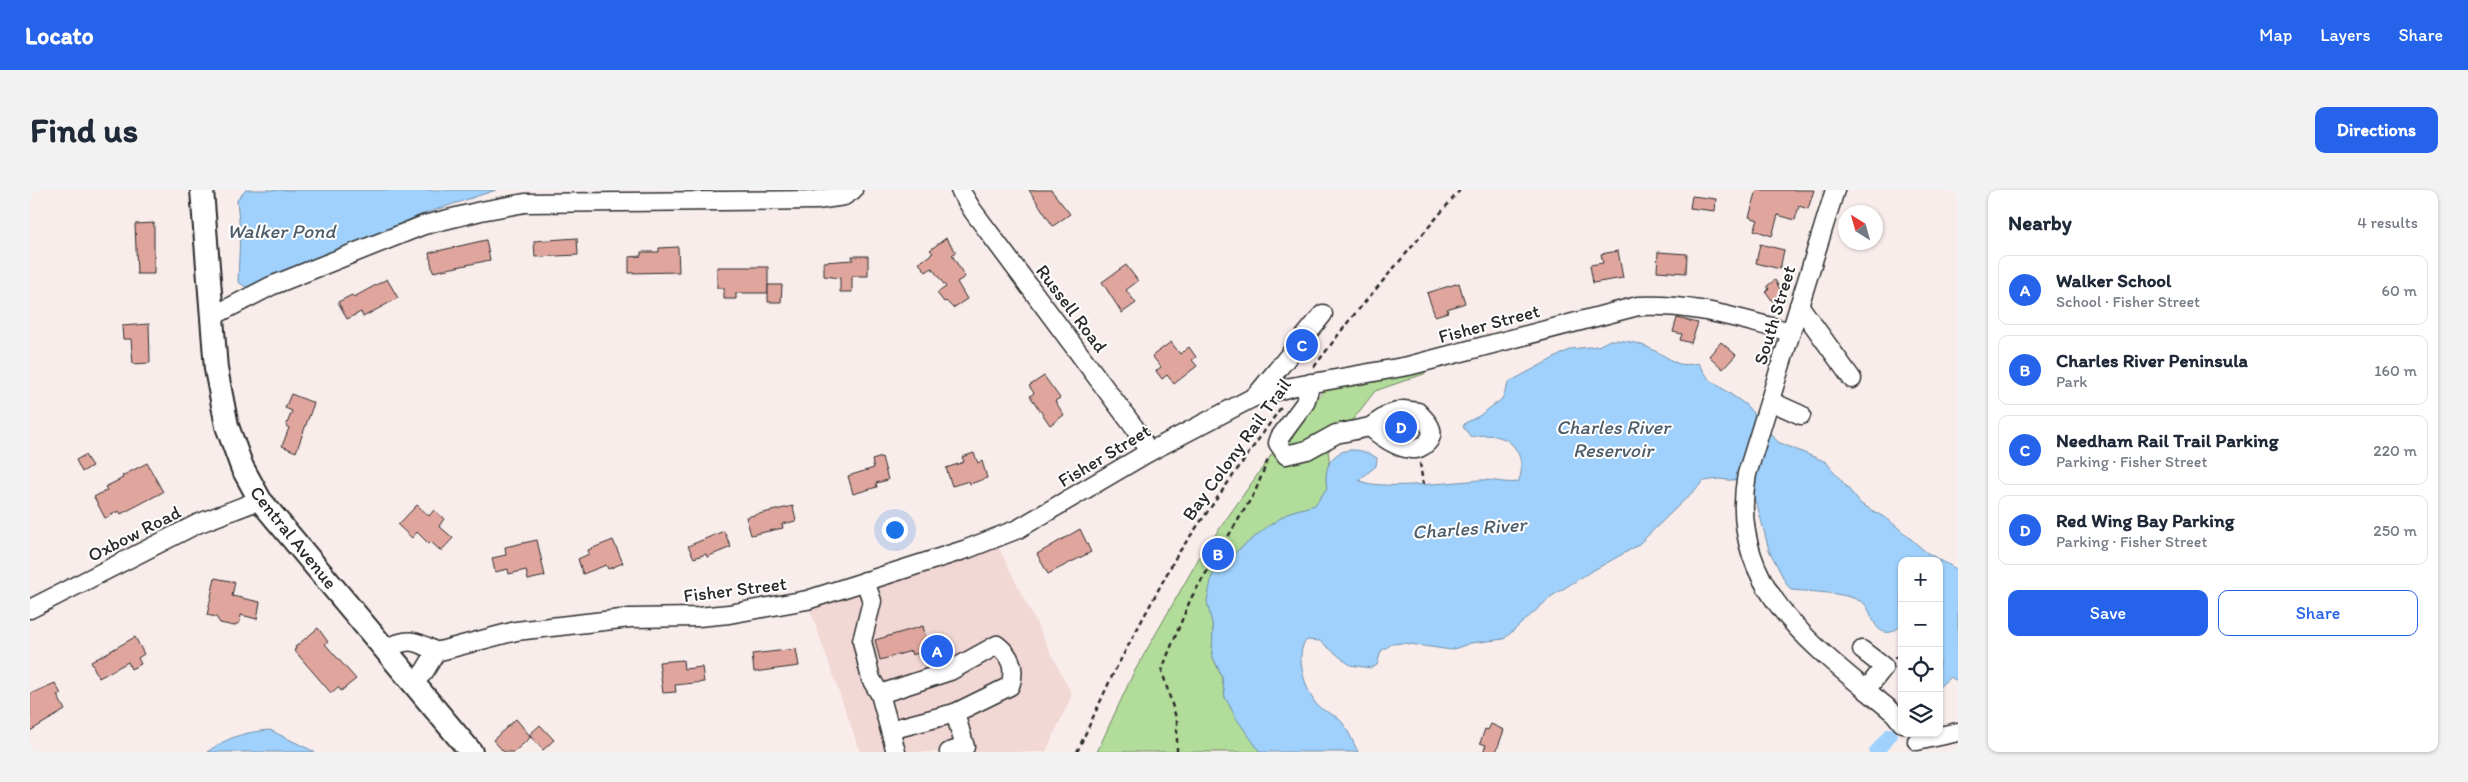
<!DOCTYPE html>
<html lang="en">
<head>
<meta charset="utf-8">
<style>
	body { margin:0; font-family:Itim,sans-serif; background:#f2f2f3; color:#1f2937 }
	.controls { position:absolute; right:15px; bottom:15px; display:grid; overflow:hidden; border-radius:10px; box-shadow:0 1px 4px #0004 }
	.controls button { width:45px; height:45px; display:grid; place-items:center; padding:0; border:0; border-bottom:1px solid #e0e1e3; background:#fff; color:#1f2937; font:25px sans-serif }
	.compass { position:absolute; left:1808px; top:15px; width:45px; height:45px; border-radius:50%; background:#fff; box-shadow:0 1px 4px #0004; rotate:323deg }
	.you { position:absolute; left:864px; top:339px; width:18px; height:18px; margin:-12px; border:4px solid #fff; border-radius:50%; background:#1a73e8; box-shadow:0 0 0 8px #1a73e833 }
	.badge { display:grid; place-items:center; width:32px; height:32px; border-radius:50%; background:#2563eb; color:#fff; font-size:16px; font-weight:700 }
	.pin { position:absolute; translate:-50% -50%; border:2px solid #fff; box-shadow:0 1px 5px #0006 }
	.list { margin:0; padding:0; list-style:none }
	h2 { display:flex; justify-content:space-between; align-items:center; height:65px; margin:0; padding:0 20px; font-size:21px }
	h2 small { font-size:16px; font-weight:400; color:#747a83 }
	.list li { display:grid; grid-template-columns:32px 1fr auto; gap:15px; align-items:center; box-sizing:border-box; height:70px; margin:0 10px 10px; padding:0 10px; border:1px solid #e0e1e3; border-radius:10px }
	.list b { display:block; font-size:19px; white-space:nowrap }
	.list p { margin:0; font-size:16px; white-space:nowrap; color:#747a83 }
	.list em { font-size:16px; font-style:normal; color:#747a83 }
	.actions { display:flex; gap:10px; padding:15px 20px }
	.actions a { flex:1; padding:11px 0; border:1px solid #2563eb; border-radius:10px; text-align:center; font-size:18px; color:#2563eb }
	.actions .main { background:#2563eb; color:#fff }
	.icon { flex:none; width:28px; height:28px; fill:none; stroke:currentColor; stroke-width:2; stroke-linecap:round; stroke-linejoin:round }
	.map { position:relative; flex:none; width:1928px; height:562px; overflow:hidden; border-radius:10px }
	header { display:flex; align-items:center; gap:30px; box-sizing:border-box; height:70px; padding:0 25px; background:#2563eb; color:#fff }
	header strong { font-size:24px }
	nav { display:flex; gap:28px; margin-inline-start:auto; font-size:18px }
	.intro { display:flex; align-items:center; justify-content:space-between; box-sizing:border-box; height:120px; padding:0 30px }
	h1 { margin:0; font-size:35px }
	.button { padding:12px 22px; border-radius:10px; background:#2563eb; color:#fff; font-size:18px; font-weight:700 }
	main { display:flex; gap:30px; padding:0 30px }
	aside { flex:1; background:#fff; border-radius:10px; box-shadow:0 1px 4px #0004 }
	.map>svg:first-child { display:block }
</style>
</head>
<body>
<header>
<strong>Locato</strong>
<nav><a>Map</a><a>Layers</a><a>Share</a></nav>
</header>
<div class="intro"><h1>Find us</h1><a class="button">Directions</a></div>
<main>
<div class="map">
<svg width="1928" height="562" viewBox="0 0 1928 562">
	<rect width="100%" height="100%" fill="#f9edec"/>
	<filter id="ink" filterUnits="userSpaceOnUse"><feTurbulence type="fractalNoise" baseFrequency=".02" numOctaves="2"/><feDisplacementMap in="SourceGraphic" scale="10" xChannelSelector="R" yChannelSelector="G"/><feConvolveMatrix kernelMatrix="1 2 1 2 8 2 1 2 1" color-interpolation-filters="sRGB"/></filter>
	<g filter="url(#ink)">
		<polygon fill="#f2d8d5" points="968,356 1042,505 1016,562 830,562 779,417 951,364"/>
		<path fill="#b2dc99" stroke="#6e8462" d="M 1403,172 L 1394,184 L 1345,201 L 1298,262 C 1302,274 1294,284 1297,298 L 1285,316 L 1260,322 L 1207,361 L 1192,375 L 1178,411 L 1183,438 L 1182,465 L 1192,487 L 1195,507 L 1230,562 L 1067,562 L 1103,484 L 1169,368 L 1242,264 L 1300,193 Z"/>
		<g fill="#9fd1fc" stroke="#718fa8">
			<polygon points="216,0 466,0 390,25 221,100 208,92 210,42 207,10"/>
			<path d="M 1580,150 C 1596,150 1611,153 1625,161 C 1645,170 1644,178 1668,173 L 1679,189 L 1716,215 L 1748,252 L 1796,272 L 1831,314 L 1859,330 L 1896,362 L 1928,380 L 1928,491 L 1920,487 L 1909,497 L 1909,371 L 1872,371 L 1872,435 C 1866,439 1862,444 1855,442 C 1842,440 1842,418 1832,412 C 1816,402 1781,402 1762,400 L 1757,395 L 1739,360 L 1728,318 L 1721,302 L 1707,291 L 1689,289 L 1674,291 L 1607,356 L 1555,385 L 1522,406 L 1474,449 L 1441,453 L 1421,460 L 1373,453 L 1362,454 L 1351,461 L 1347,475 L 1341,478 L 1320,475 L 1290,451 L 1277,450 C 1263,462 1276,504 1288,516 C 1294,522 1305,524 1311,531 C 1318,539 1323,552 1328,562 L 1230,562 L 1206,528 L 1195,507 L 1192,487 L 1182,465 L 1183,438 L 1177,411 L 1182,386 L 1207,361 L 1237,337 L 1260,322 L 1285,315 L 1297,298 C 1290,263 1320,250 1347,268 L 1346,276 L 1329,290 C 1344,301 1427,292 1449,290 C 1462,289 1475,294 1488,292 C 1496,277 1489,254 1472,248 C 1462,244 1451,245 1441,247 L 1433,237 L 1435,233 L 1449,226 L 1472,209 L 1479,192 L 1541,159 L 1568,156 Z"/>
			<path d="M 240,540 L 285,562 L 177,562 C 198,547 215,542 240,540 Z"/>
		</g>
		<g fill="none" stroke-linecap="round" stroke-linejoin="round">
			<polyline stroke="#9fd1fc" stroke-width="14" points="1846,562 1860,545"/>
		</g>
		<g fill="#e0a69e" stroke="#2b2b2b">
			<polygon points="999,0 1021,0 1040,24 1023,36"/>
			<polygon points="1727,0 1784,0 1778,19 1769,16 1765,30 1748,25 1742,46 1724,40 1728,30 1719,27"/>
			<polygon points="1662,6 1686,9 1685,21 1660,18"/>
			<polygon points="124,33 124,84 107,84 105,34"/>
			<polygon points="547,48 548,65 505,67 504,51"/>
			<polygon points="916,48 926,62 922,65 935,87 927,92 937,109 923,118 916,111 914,112 907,103 916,97 902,78 896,82 889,73 903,63 900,60"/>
			<polygon points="456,50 460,70 403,82 399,63"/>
			<polygon points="1730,54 1754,60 1750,79 1726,73"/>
			<polygon points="648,57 649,82 599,83 599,67 611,66 611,62 629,62 629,58"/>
			<polygon points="1588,61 1593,88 1563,93 1560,75 1573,73 1571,64"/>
			<polygon points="1628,62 1657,64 1656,83 1627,81"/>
			<polygon points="822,66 838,66 838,86 822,86 822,102 810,102 810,88 794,86 794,72 823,70"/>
			<polygon points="1096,75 1108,91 1096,100 1106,113 1092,123 1072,92"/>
			<polygon points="687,77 738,77 738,103 706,103 706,109 694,109 694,98 687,98"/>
			<polygon points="357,89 368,108 333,127 331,122 317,129 308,112 322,105 324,107"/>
			<polygon points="1745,90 1756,110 1746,116 1736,102 1739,99 1737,96"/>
			<polygon points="1429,93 1435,113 1417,119 1418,122 1405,126 1397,103"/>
			<polygon points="738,95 752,95 751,112 738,112"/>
			<polygon points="1647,128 1668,133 1661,153 1650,150 1652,144 1643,142"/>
			<polygon points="119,134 120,173 103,174 101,149 93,149 92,136"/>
			<polygon points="1141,152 1150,164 1159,157 1166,167 1162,170 1167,176 1144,194 1137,185 1132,189 1126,181 1131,177 1122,166"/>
			<polygon points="1691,152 1706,165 1693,179 1679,166"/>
			<polygon points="1014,186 1030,208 1025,211 1034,225 1020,235 1000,206 1004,203 999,196"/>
			<polygon points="261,204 284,213 266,262 252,256 259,238 256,236 262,221 255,218"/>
			<polygon points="944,263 948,273 952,271 957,288 940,294 939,291 922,296 916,278 934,272 932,267"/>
			<polygon points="55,265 62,276 52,282 46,270"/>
			<polygon points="852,267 858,290 846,293 847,297 823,304 818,286 844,278 842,270"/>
			<polygon points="117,273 133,302 91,324 89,321 75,328 64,307 77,300 75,297 93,288 92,286"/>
			<polygon points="387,315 399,326 404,320 414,329 409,336 423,348 411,361 401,352 399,354 387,342 382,348 368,335"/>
			<polygon points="763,316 766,331 752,334 753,338 721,345 716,327"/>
			<polygon points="1050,339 1061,362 1018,384 1007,364"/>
			<polygon points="694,341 701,357 677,367 676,364 664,368 658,356"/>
			<polygon points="507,350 515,386 498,390 496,380 479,384 478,379 465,382 462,368 476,365 475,357"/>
			<polygon points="583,350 593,373 578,379 576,375 553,384 548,369 559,364 558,360"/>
			<polygon points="185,388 205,392 202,406 230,412 227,429 211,425 210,432 204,436 190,433 186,427 177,425"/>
			<polygon points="893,436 897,453 891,455 893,462 882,465 881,461 850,470 845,450"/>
			<polygon points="288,438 298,452 295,454 326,489 311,501 308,497 301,503 264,460 266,459 265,457"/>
			<polygon points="105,447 114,464 108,468 111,474 101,479 98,472 69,488 61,472"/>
			<polygon points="766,459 769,476 724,482 722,464"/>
			<polygon points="653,470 654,479 672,477 674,492 645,495 646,502 633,503 629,472"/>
			<polygon points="25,493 31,504 27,505 35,520 0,541 0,504"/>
			<polygon points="486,529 501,547 484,562 474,562 463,550"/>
			<polygon points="1461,534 1474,540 1466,562 1453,562 1456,555 1450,553 1455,539 1458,540"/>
			<polygon points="510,535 524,550 513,560 499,545"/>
		</g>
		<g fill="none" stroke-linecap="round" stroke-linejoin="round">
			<defs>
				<g id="minor">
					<polyline points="930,0 943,21 1104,237 1119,262"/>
					<path d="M 1805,0 L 1717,284 C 1695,398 1789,460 1864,523 L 1872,533"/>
					<polyline points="1769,115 1822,189"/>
					<polyline points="181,127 241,96 394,35 451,21 495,13 787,10 814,6 823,0"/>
					<path d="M 1281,193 L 1275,213 L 1250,247 L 1248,253 L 1256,265 L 1277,260 L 1306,244 L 1340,237 L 1358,225 L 1373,220 L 1388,222 C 1392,227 1398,232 1400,237 C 1406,248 1392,261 1381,259 C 1367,258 1350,246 1340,237"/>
					<polyline points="1225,207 1293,124"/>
					<polyline points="1740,211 1771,225"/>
					<polyline points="835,391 842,411 832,451 841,489 850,504"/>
					<polyline points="0,419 167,334 230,310"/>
					<path d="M 353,459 C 378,449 383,448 406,462"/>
					<polyline points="1832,460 1854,477 1836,500"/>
					<path d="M 382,493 L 394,482 L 406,462 L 486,441 L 600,428 L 668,427 L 699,424 L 777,410 L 937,359 L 988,339 L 1119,262 L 1224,207 L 1261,197 L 1378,176 L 1608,116 C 1664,113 1708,129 1761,142"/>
					<polyline points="860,540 925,523"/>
					<polyline points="1887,551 1928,542"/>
					<path d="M 866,562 L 850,504 L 920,481 L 967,455 C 981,466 986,479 980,496 L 925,523 L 935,557 L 919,562"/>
				</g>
				<polyline id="major" points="172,0 186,179 197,236 212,277 230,310 441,562"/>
			</defs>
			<use href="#minor" stroke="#2b2b2b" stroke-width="21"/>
			<use href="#major" stroke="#2b2b2b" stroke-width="26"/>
			<g stroke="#2b2b2b" stroke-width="2.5" stroke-dasharray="5 4" stroke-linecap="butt">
				<polyline points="1284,177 1318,132 1430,0"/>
				<polyline points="1390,273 1393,294"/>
				<polyline points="1864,468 1872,466"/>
				<polyline points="1047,562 1083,484 1147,365 1252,216"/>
				<polyline points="1147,562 1147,531 1132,481 1136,469 1161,408 1225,302 1239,267"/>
			</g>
			<use href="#minor" stroke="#fff" stroke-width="18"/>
			<use href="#major" stroke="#fff" stroke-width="22"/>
		</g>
	</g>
	<g text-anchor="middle" stroke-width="4" stroke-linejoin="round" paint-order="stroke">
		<g font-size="19" fill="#2b2b2b" stroke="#fff">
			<text transform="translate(1042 118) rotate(53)" y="7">Russell Road</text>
			<text transform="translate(1744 125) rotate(-73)" y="7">South Street</text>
			<text transform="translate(1459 133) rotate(-15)" y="7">Fisher Street</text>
			<text transform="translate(1206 259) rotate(-54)" y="7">Bay Colony Rail Trail</text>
			<text transform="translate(1074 265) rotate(-31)" y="7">Fisher Street</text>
			<text transform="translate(104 343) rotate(-27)" y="7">Oxbow Road</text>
			<text transform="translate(264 347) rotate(51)" y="7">Central Avenue</text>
			<text transform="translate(705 399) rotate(-7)" y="7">Fisher Street</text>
		</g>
		<g font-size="20" font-style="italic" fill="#4e5d6a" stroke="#fff">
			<text x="251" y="48">Walker Pond</text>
			<text x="1583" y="244">Charles River<tspan x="1583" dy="23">Reservoir</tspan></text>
			<text transform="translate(1439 338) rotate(-4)" y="7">Charles River</text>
		</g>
	</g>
</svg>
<div class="controls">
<button>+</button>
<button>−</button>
<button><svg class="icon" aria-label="locate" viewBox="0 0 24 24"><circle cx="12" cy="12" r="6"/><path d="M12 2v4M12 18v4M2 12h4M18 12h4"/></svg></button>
<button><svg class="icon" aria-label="layers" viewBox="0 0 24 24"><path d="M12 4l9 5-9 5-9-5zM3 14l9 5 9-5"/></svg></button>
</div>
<svg class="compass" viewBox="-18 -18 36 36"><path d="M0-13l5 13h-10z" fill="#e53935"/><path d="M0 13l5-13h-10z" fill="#747a83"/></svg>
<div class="you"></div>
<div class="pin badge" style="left:907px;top:461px">A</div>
<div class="pin badge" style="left:1188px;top:364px">B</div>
<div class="pin badge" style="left:1272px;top:155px">C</div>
<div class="pin badge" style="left:1371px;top:237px">D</div>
</div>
<aside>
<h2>Nearby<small>4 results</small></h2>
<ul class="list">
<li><span class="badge">A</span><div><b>Walker School</b><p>School · Fisher Street</p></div><em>60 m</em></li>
<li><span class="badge">B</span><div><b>Charles River Peninsula</b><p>Park</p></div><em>160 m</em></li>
<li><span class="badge">C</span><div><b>Needham Rail Trail Parking</b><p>Parking · Fisher Street</p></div><em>220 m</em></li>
<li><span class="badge">D</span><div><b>Red Wing Bay Parking</b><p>Parking · Fisher Street</p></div><em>250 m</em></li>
</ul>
<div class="actions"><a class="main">Save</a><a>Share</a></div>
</aside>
</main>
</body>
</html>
